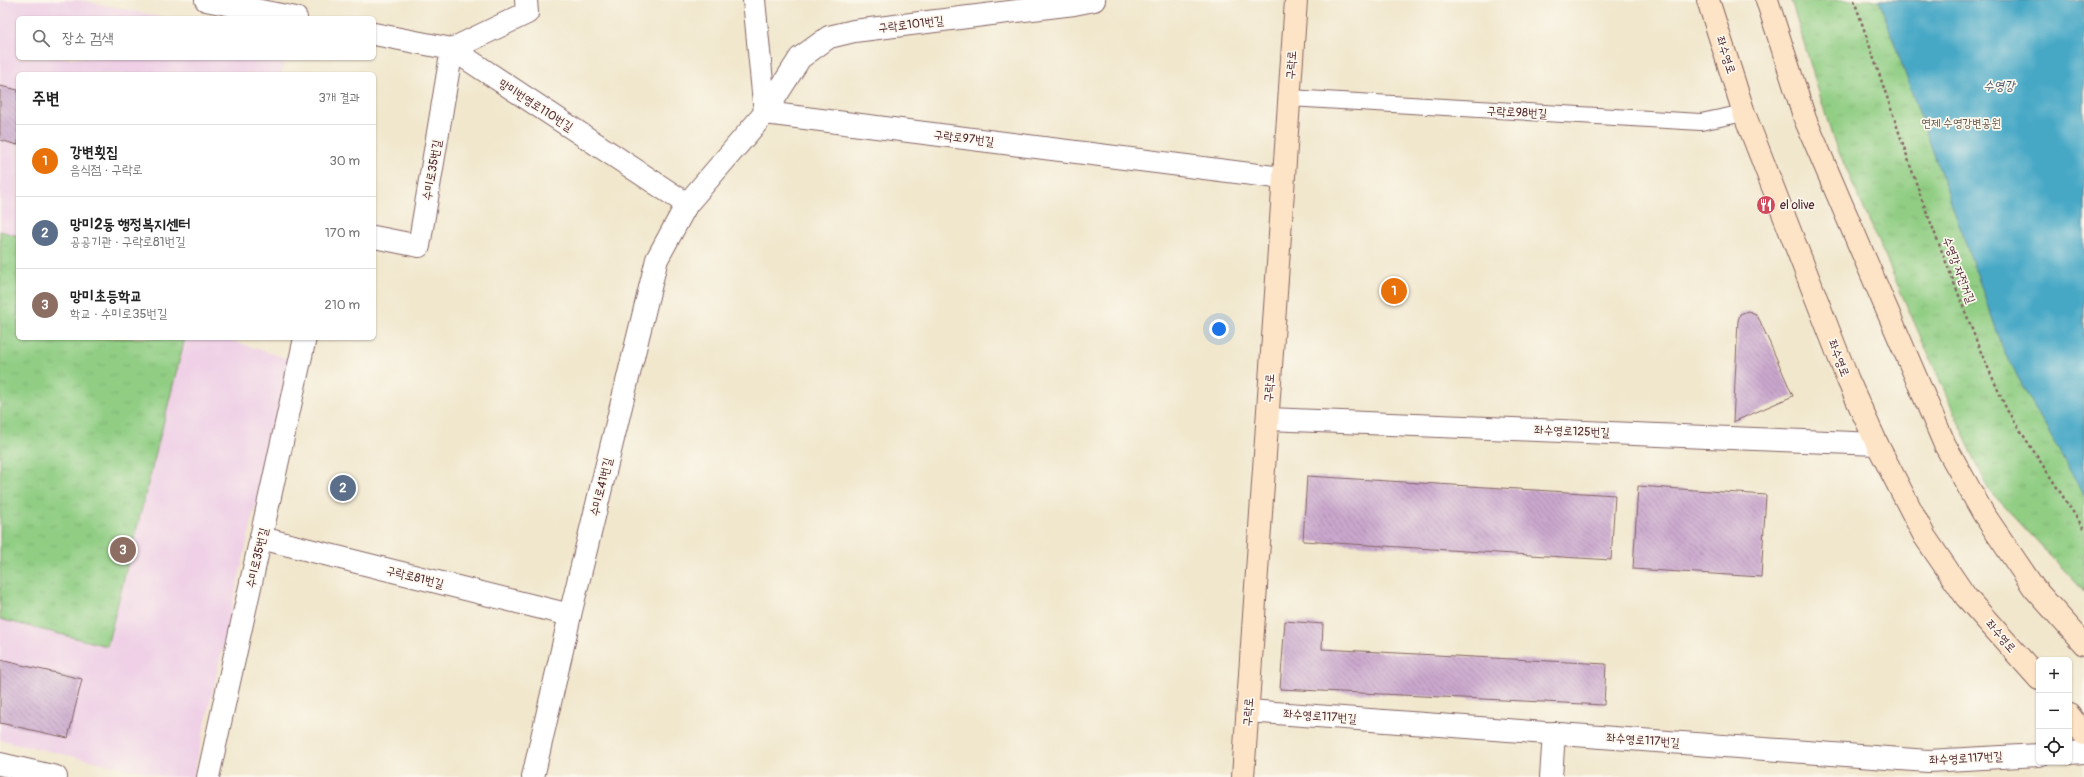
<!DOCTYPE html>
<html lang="ko">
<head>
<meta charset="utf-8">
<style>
	body { margin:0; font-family:Pangolin,"Poor Story",sans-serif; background:#f6f6f6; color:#222 }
	.controls { position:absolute; right:12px; bottom:12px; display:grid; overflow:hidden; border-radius:6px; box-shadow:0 1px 3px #0004 }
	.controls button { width:36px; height:36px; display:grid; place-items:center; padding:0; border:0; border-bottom:1px solid #e0e0e0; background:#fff; color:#222; font:20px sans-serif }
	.you { position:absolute; left:1219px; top:329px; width:14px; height:14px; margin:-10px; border:3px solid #fff; border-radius:50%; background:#1a73e8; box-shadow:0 0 0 6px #1a73e833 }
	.badge { display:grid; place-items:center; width:26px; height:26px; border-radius:50%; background:#d1495b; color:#fff; font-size:13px; font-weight:700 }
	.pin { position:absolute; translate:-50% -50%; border:2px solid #fff; box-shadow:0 1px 4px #0006 }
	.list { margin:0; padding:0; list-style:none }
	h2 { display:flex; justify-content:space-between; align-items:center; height:52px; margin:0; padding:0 16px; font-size:17px }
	h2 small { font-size:13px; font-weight:400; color:#767676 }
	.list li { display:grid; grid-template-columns:26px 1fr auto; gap:12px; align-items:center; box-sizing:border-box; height:72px; padding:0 16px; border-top:1px solid #e0e0e0 }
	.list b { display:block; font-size:15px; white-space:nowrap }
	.list p { margin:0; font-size:13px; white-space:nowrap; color:#767676 }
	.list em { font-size:13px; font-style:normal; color:#767676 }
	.icon { flex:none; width:22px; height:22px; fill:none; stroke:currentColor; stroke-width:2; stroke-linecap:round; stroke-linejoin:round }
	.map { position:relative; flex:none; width:2084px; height:777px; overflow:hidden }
	.search { position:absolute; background:#fff; box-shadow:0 1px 3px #0004; left:16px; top:16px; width:360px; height:44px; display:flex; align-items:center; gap:10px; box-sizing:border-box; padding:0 14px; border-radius:6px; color:#767676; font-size:15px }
	.panel { position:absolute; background:#fff; box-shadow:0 1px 3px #0004; left:16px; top:72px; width:360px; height:268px; border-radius:6px }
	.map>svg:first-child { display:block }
</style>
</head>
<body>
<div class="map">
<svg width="2084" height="777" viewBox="0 0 2084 777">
	<defs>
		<pattern id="grass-tufts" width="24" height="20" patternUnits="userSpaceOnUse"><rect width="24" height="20" fill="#91ce84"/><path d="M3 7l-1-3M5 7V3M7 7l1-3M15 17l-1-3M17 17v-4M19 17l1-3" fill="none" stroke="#7fb072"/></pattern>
		<pattern id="building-back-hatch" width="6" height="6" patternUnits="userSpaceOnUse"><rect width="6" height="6" fill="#caa7cd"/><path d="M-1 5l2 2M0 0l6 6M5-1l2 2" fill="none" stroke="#a687a7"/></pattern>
	</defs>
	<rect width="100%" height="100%" fill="#fbf7ec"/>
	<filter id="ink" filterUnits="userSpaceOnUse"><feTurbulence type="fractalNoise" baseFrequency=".025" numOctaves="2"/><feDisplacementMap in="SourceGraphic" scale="8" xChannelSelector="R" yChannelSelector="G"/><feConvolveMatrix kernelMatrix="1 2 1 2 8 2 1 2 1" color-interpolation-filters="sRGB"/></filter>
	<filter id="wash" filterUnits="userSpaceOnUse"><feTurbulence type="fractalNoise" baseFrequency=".012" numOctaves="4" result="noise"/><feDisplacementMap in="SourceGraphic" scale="16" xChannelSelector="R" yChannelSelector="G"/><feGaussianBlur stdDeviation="0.9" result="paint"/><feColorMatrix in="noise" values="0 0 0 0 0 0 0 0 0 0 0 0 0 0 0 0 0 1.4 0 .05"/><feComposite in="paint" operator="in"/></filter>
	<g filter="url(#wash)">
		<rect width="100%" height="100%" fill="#f1e7cd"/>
		<polygon fill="#efd0e6" points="0,0 81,0 166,18 18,18 18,58 285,58 281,74 18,74 18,338 223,338 289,359 193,777 165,777 0,740"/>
		<g fill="url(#grass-tufts)" stroke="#6e7658">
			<polygon points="1791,0 2084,0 2084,591 1988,489 1833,139"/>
			<polygon points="0,231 18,236 18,338 185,338 107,646 0,619"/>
		</g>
		<polygon fill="#47a8c6" stroke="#486478" points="1879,0 2084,0 2084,496 2005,354"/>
		<g id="blocks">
			<g fill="url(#building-back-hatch)">
				<polygon points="0,86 18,90 18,145 0,140"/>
				<polygon points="1748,311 1756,314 1760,321 1793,396 1733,422 1738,321 1740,314"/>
				<polygon points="1307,476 1615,495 1611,560 1303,541"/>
				<polygon points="1638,486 1766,495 1761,577 1633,569"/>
				<polygon points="1285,621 1323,624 1322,649 1606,664 1604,705 1280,689"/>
				<polygon points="0,660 82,679 68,738 0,723"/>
			</g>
		</g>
	</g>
	<g filter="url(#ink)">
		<use href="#blocks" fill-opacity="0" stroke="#846564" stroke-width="1"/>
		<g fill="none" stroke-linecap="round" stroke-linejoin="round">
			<defs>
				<polyline id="lane" points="1289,98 1701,122 1744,113"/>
				<g id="street">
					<polyline points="206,0 296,18"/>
					<polyline points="754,0 765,113"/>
					<polyline points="374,34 452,49 687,204"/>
					<polyline points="765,113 800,58 829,37 854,31 1074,4 1094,0"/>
					<polyline points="374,237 419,246 452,49 527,13 526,0"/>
					<polyline points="1268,419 1877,444"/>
					<polyline points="261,538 570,615"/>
					<polyline points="1248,711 1928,761 2039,755"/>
					<polyline points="2069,753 2084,752"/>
					<polyline points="0,764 56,777"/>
					<polyline points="208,777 305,338"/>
					<polyline points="533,777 570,615 657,259 687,204 765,113 1283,178"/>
					<polyline points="1551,777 1554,733"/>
				</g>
				<g id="secondary">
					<polyline points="1708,0 1744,113 1848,380 1877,444 1925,537 1966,597 2039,679"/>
					<polyline points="1767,0 1805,119 1945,445 1983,513 2034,588 2084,644"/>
					<polyline points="2069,715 2084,734"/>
					<polyline points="1243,777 1296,0"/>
				</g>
			</defs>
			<use href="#lane" stroke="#846564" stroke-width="18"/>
			<use href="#street" stroke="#846564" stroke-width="24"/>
			<use href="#secondary" stroke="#846564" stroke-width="24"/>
			<polyline stroke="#846564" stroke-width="2.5" stroke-dasharray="3 3" stroke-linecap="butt" points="1854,0 1922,200 1980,350 2007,410 2084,529"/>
			<use href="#lane" stroke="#fff" stroke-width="16"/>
			<use href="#street" stroke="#fff" stroke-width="22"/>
			<use href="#secondary" stroke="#fee4c6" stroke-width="22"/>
		</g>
	</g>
	<defs>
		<symbol id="restaurant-disc" viewBox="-11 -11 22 22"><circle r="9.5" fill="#d1495b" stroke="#fbf7ec"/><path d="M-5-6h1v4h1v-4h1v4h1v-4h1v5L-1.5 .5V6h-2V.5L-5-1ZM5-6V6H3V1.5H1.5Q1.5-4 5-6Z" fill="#fff"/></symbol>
	</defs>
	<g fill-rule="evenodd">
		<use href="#restaurant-disc" x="1755" y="194" width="22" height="22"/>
	</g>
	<g text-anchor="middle" stroke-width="3.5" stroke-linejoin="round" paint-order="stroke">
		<g font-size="12" fill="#4a1f2b" stroke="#fbf7ec">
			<text transform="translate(911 24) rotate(-7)" y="4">구락로101번길</text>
			<text transform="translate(1726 55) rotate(72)" y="4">좌수영로</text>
			<text transform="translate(1291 65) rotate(-86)" y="4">구락로</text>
			<text transform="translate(536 105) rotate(33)" y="4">망미번영로110번길</text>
			<text transform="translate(1517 112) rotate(3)" y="4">구락로98번길</text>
			<text transform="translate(964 138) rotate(7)" y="4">구락로97번길</text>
			<text transform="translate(432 170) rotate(-80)" y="4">수미로35번길</text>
			<text transform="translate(1959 270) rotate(69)" y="4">수영강 자전거길</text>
			<text transform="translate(1839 358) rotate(69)" y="4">좌수영로</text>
			<text transform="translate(1269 388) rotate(-86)" y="4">구락로</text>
			<text transform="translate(1572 431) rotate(2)" y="4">좌수영로125번길</text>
			<text transform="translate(601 487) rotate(-76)" y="4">수미로41번길</text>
			<text transform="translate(257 558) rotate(-77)" y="4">수미로35번길</text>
			<text transform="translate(415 577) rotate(14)" y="4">구락로81번길</text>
			<text transform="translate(2001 636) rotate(49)" y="4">좌수영로</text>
			<text transform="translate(1248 712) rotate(-86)" y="4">구락로</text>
			<text transform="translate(1320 716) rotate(4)" y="4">좌수영로117번길</text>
			<text transform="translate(1643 740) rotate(4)" y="4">좌수영로117번길</text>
			<text transform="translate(1966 758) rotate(-3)" y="4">좌수영로117번길</text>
		</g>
		<g font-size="12" fill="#5f5446" stroke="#fbf7ec">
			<text x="1961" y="127">연제 수영강변공원</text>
		</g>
		<g font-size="12" fill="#4a1f2b" stroke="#fbf7ec" text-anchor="start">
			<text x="1780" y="209">el olive</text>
		</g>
		<g font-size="13" font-style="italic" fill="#495669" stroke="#fbf7ec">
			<text x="1999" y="90">수영강</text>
		</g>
	</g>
</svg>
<div class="controls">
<button>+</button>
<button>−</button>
<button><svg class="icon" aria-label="locate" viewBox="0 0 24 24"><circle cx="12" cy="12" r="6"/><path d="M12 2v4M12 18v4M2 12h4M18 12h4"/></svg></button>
</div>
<div class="you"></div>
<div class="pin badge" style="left:1394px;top:291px;background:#e8710a">1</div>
<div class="pin badge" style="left:343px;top:488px;background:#5c6f8a">2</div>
<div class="pin badge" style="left:123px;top:550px;background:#8d6e63">3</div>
<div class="search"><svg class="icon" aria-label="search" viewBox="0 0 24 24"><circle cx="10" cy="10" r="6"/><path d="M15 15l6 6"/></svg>장소 검색</div>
<section class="panel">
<h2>주변<small>3개 결과</small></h2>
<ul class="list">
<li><span class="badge" style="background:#e8710a">1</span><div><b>강변횟집</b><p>음식점 · 구락로</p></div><em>30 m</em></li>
<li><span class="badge" style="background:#5c6f8a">2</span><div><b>망미2동 행정복지센터</b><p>공공기관 · 구락로81번길</p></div><em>170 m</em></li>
<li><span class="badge" style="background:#8d6e63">3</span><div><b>망미초등학교</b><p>학교 · 수미로35번길</p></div><em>210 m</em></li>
</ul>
</section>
</div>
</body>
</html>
